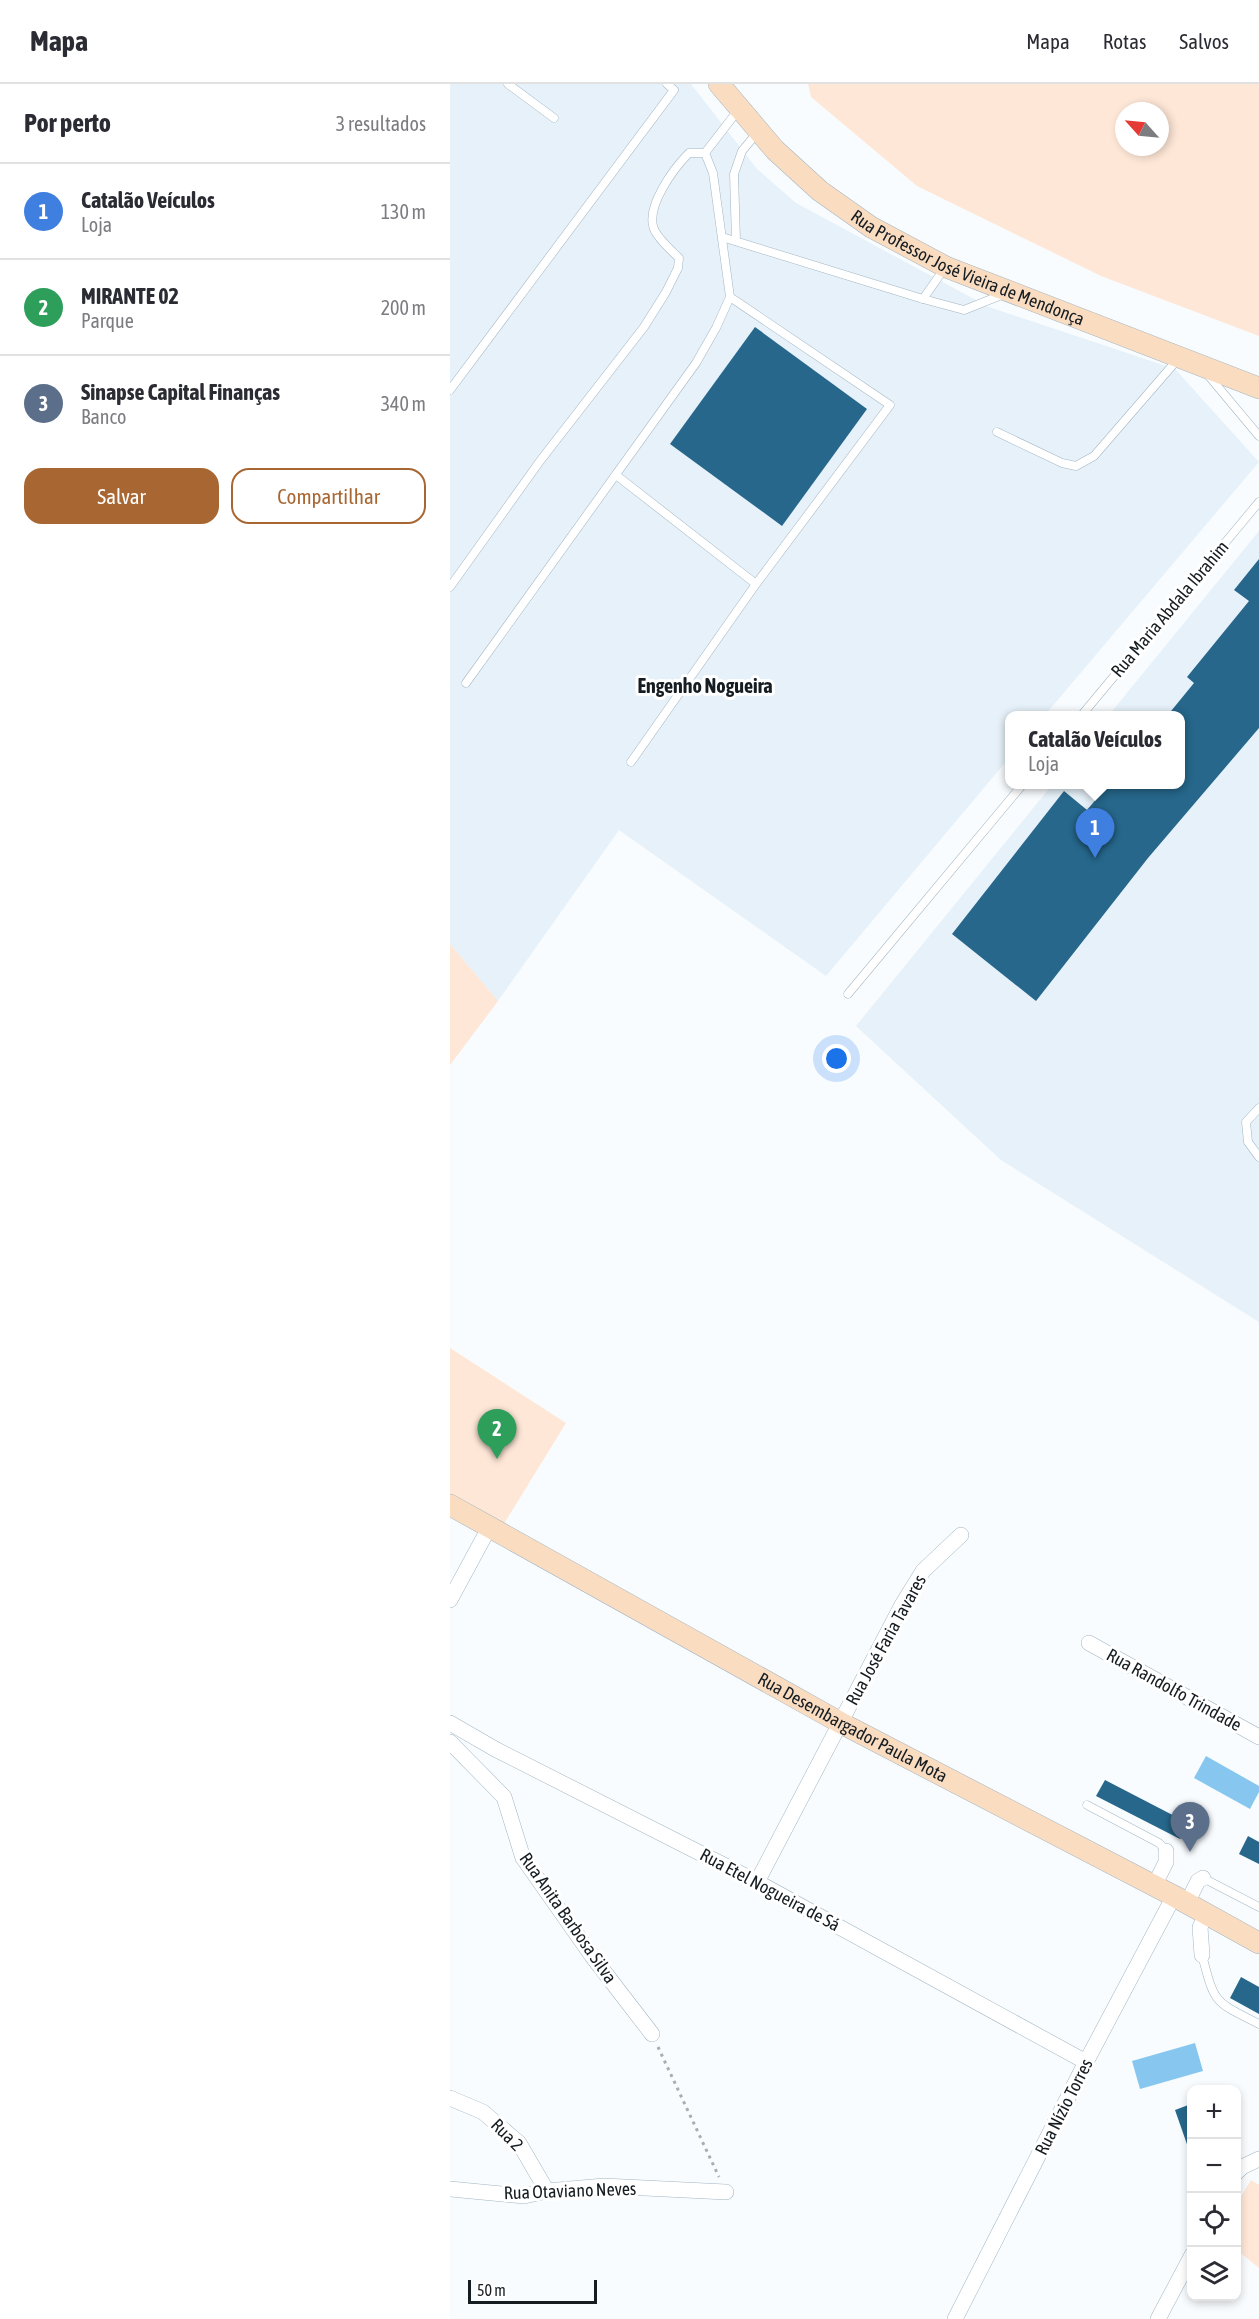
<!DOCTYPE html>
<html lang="pt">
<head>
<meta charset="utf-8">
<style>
	body { margin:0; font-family:"Asap Condensed",sans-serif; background:#f7f7f7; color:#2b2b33 }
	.controls { position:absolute; right:18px; bottom:18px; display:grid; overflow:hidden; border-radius:12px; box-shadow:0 3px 9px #0003 }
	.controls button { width:54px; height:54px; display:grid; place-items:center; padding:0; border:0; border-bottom:2px solid #e1e1e2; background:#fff; color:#2b2b33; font:30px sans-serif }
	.compass { position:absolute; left:665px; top:18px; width:54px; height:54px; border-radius:50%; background:#fff; box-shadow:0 3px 9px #0003; rotate:297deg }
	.scale { position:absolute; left:18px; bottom:15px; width:129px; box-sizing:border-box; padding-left:6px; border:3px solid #161d22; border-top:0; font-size:16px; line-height:21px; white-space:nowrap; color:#161d22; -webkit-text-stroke:4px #fff; paint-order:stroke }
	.you { position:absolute; left:387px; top:975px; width:21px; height:21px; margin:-15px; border:4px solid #fff; border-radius:50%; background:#1a73e8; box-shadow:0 0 0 9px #1a73e833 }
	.badge { display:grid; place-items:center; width:39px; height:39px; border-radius:50%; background:#a86732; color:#fff; font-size:20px; font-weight:700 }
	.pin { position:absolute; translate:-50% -50px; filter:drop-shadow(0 2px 3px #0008) }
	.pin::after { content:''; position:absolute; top:32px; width:21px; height:18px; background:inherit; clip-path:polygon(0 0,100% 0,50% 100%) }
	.popup { position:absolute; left:555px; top:627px; width:180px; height:78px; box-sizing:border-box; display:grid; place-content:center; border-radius:12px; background:#fff; filter:drop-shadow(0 2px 4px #0005); font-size:20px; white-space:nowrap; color:#7c7c81 }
	.popup b { font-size:22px; color:#2b2b33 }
	.popup::after { content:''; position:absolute; left:50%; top:100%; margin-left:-12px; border:12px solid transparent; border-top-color:#fff }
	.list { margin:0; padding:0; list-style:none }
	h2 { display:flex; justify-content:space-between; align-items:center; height:78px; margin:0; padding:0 24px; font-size:26px }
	h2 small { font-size:20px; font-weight:400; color:#7c7c81 }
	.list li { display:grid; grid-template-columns:39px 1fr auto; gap:18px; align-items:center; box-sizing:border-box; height:96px; padding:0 24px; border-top:2px solid #e1e1e2 }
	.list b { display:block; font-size:22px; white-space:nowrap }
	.list p { margin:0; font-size:20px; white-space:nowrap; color:#7c7c81 }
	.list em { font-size:20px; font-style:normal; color:#7c7c81 }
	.actions { display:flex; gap:12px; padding:18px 24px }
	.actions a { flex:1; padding:14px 0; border:2px solid #a86732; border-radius:18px; text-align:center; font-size:21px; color:#a86732 }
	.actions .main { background:#a86732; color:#fff }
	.icon { flex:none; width:33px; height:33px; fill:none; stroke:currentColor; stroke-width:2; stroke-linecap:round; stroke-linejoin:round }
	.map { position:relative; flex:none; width:809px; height:2235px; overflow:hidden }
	header { display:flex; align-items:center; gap:36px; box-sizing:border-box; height:84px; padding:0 30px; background:#fff; border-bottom:2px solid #e1e1e2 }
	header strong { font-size:28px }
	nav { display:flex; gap:33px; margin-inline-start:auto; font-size:21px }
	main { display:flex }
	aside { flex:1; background:#fff }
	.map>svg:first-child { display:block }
</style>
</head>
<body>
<header>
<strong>Mapa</strong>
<nav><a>Mapa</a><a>Rotas</a><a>Salvos</a></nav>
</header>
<main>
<aside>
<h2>Por perto<small>3 resultados</small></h2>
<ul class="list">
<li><span class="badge" style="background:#3f7fe0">1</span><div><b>Catalão Veículos</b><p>Loja</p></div><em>130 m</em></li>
<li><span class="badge" style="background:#2e9e5b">2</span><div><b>MIRANTE 02</b><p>Parque</p></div><em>200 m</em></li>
<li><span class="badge" style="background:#5c6f8a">3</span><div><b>Sinapse Capital Finanças</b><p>Banco</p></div><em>340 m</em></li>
</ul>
<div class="actions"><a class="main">Salvar</a><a>Compartilhar</a></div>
</aside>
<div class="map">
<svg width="809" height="2235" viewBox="0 0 809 2235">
	<rect width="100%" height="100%" fill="#f8fcff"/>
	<g fill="#e6f1f9">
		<polygon points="0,0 241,0 307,85 346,119 539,223 725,285 809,378 595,631 560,632 559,674 376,892 169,746 48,917 0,860"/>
		<polygon points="809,447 809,1238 551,1076 406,942 602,701 730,700 730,632 659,631"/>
	</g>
	<g fill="#fee7d7" fill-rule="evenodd">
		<path d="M 358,0 L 809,0 L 809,252 L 651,192 L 467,102 L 361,13 ZM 674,27 L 710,27 L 710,63 L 674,63 Z"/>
		<polygon points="0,860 48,917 0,981"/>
		<polygon points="0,1264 116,1339 52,1443 0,1412"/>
		<polygon points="801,2096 809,2101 809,2184 787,2166 787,2119"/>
	</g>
	<g fill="#87c7ef">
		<polygon points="756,1672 809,1702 809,1708 800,1725 744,1694"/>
		<polygon points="745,1959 753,1987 690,2005 682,1977"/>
	</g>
	<g fill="#26678b">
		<polygon points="305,243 417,325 332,442 220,360"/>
		<polygon points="809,475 809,644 698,774 586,917 502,850 614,707 637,726 659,700 730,700 730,632 717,632 744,599 737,593 799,517 784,506"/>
		<polygon points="655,1696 738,1739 730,1755 646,1712"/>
		<polygon points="798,1752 809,1758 809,1780 789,1770"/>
		<polygon points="791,1893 809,1903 809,1930 780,1914"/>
		<polygon points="741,2020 741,2066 739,2066 725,2026"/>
	</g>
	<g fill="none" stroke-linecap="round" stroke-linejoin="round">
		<defs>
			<g id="lane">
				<polyline points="58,0 104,34"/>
				<polyline points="272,153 473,215 494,185"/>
				<polyline points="286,157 284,90 292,67 307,49"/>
				<polyline points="473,215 514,226 554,210"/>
				<polyline points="758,291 809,352"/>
				<polyline points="0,306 224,6 217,0"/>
				<polyline points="547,348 612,379 626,382 644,372 728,275"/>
				<polyline points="166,391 306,500"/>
				<path d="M 0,503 L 90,377 L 194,243 L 216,208 L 228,184 L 229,174 C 221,166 208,155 204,145 C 195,123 224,84 239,69 L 255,69"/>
				<polyline points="16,599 246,279 266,244 280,213 263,89 255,69 289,25"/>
				<polyline points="631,632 809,418"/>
				<polyline points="181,678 306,500 440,321 280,213"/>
				<polyline points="398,910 573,700"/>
				<polyline points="809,1024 796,1038 798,1058 809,1073"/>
				<polyline points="637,1721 709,1759 716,1767"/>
				<polyline points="753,1794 809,1823"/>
				<path d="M 752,1871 C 765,1921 764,1917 809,1940"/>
			</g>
			<g id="street">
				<polyline points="0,1516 40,1442"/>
				<polyline points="639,1559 809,1653"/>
				<polyline points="0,1639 45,1665 307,1798 636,1978"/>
				<polyline points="0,1658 54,1713 73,1774 142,1872 202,1950"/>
				<polyline points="307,1798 452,1521 473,1487 511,1451"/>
				<polyline points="704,1802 716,1778 716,1767"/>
				<polyline points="737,1819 748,1797 753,1794"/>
				<polyline points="752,1871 750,1843 756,1831"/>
				<polyline points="0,2014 33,2028 69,2059 97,2107"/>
				<polyline points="786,2089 792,2083 809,2075"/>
				<polyline points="0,2105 74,2112 97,2107 154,2102 276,2108"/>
				<polyline points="505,2235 636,1978 724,1812"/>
				<polyline points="708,2235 742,2171"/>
			</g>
			<g id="secondary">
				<path id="s1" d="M 269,0 L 325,66 L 370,107 L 421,143 L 496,183 L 809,304"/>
				<path id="s2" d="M 0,1421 L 391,1639 L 724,1812 L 809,1859"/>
			</g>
		</defs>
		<use href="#lane" stroke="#a3b6c3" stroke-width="9"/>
		<use href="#street" stroke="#a3b6c3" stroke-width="16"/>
		<use href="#secondary" stroke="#a3b6c3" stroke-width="22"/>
		<polyline stroke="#a8adb1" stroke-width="3" stroke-dasharray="3 4.5" stroke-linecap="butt" points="208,1963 269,2093"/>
		<use href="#lane" stroke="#fff" stroke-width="8"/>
		<use href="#street" stroke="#fff" stroke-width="15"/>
		<use href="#secondary" stroke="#fadcc1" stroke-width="21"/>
	</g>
	<g text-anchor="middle" stroke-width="6" stroke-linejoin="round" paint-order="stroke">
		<g font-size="18" fill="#161d22" stroke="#fff">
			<text dy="6" stroke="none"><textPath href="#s1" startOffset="315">Rua Professor José Vieira de Mendonça</textPath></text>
			<text transform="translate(720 525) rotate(-50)" y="6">Rua Maria Abdala Ibrahim</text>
			<text transform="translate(436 1556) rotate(-61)" y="6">Rua José Faria Tavares</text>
			<text transform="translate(724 1606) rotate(29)" y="6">Rua Randolfo Trindade</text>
			<text dy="6" stroke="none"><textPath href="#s2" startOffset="460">Rua Desembargador Paula Mota</textPath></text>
			<text transform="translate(320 1806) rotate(28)" y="6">Rua Etel Nogueira de Sá</text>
			<text transform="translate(118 1834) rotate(55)" y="6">Rua Anita Barbosa Silva</text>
			<text transform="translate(614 2023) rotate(-63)" y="6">Rua Nízio Torres</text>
			<text transform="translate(57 2051) rotate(45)" y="6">Rua 2</text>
			<text transform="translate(120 2107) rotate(-2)" y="6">Rua Otaviano Neves</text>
		</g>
		<g font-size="20" font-weight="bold" fill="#161d22" stroke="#fff">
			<text x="255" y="609">Engenho Nogueira</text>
		</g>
	</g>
</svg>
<div class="controls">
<button>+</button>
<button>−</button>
<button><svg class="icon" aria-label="locate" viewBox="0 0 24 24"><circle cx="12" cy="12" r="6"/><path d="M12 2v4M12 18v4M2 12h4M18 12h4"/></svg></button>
<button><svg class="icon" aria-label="layers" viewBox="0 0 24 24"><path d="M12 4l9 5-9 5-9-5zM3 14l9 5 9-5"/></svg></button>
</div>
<svg class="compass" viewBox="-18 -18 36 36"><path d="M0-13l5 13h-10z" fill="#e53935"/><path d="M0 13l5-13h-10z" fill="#7c7c81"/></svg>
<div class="scale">50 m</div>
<div class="you"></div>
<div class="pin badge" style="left:645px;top:774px;background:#3f7fe0">1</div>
<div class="popup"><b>Catalão Veículos</b>Loja</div>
<div class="pin badge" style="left:47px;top:1375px;background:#2e9e5b">2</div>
<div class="pin badge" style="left:740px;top:1768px;background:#5c6f8a">3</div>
</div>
</main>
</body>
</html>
